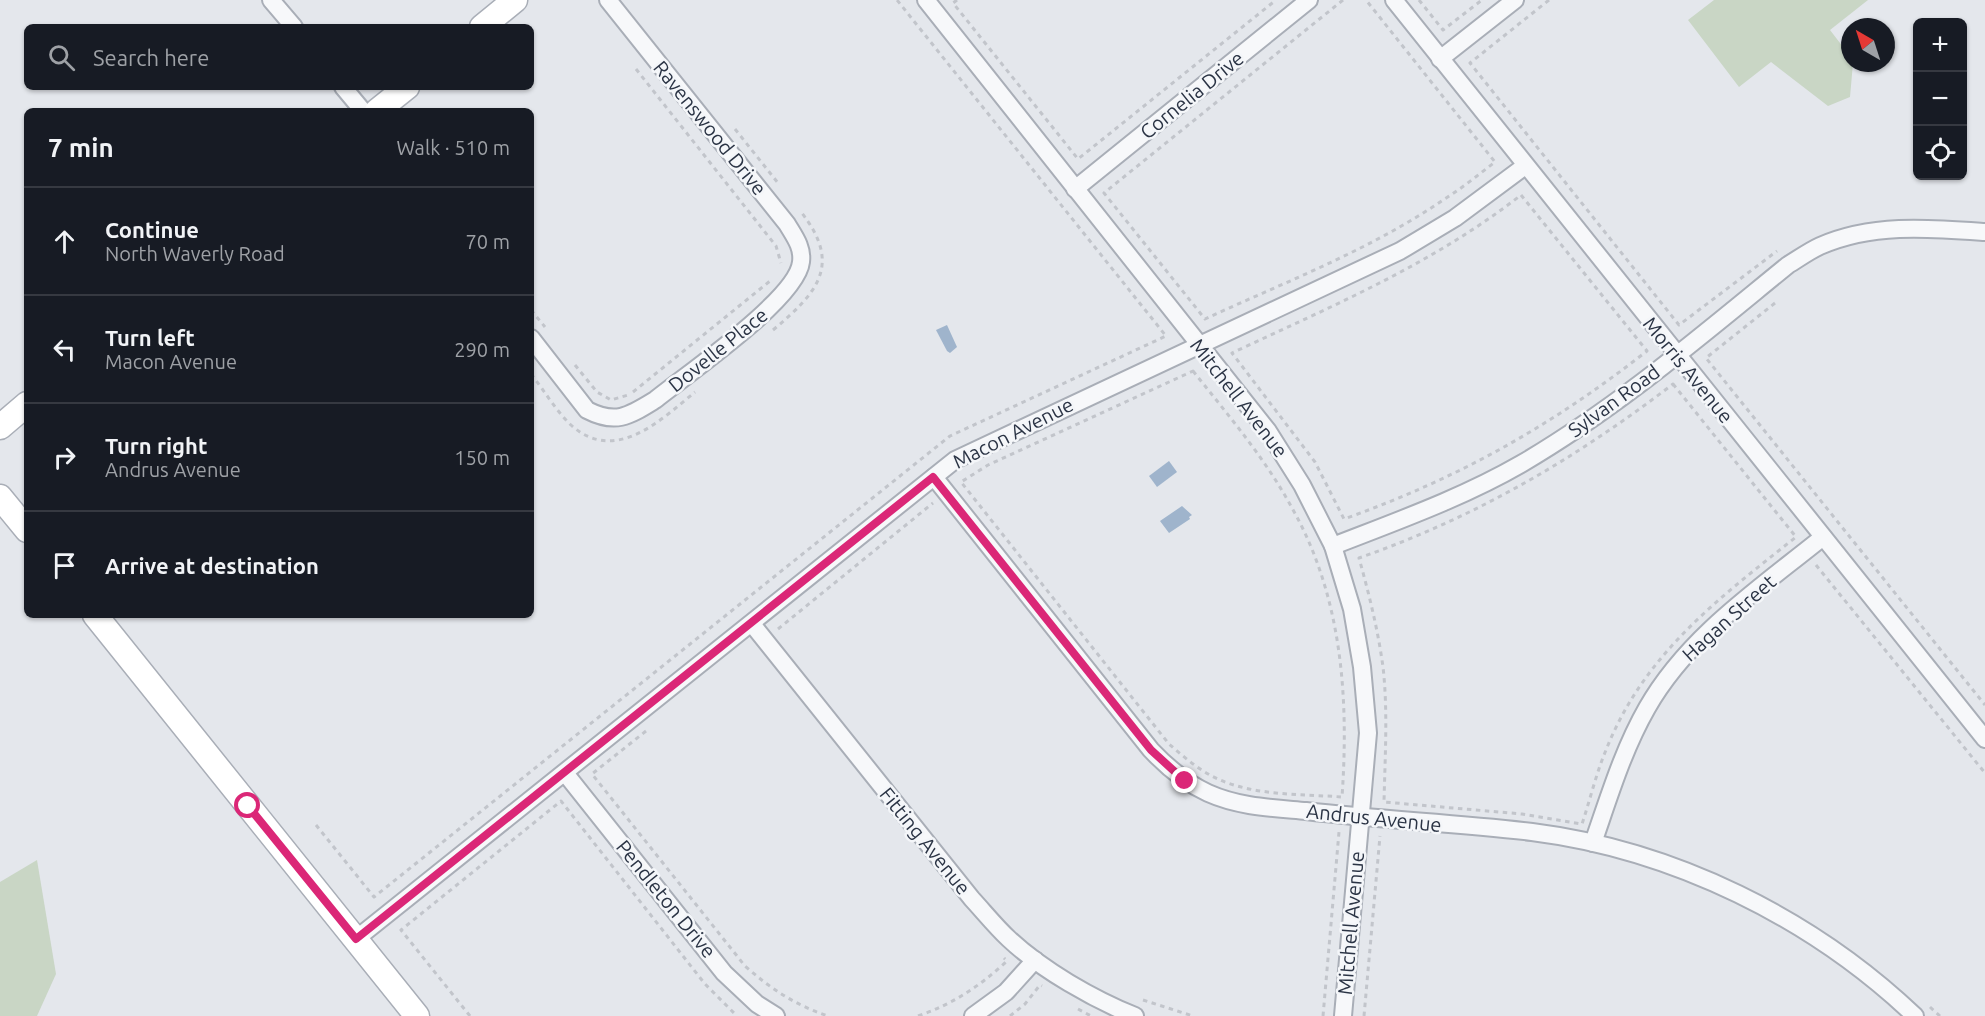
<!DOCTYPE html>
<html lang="en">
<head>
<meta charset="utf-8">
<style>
	body { margin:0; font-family:Ubuntu,sans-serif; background:#242831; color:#f1f3f6 }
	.controls { position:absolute; right:18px; top:18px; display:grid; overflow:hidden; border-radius:9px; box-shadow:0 2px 4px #0004 }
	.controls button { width:54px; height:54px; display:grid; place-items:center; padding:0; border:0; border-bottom:2px solid #363941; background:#171b24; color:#f1f3f6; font:30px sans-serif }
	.compass { position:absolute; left:1841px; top:18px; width:54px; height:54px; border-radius:50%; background:#171b24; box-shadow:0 2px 4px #0004; rotate:321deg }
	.stop { position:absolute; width:18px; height:18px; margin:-14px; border:4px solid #db2777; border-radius:50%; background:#fff }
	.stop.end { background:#db2777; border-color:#fff; box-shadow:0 2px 6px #0008 }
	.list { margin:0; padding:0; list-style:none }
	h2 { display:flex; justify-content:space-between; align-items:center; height:78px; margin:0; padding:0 24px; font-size:26px }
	h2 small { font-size:20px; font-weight:400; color:#9ea1a6 }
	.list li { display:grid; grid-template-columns:39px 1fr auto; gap:18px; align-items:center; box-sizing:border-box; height:108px; padding:0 24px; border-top:2px solid #363941 }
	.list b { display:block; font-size:22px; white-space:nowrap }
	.list p { margin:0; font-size:20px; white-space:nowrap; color:#9ea1a6 }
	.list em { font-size:20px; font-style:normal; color:#9ea1a6 }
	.icon { flex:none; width:33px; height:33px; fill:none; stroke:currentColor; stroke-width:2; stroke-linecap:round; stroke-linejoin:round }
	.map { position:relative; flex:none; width:1985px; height:1016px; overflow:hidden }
	.search { position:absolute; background:#171b24; box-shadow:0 2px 4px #0004; left:24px; top:24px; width:510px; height:66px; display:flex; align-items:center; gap:15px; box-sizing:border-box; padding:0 21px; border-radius:9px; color:#9ea1a6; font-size:22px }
	.panel { position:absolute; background:#171b24; box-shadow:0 2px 4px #0004; left:24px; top:108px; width:510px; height:510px; border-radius:9px }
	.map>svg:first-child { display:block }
</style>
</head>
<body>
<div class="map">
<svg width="1985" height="1016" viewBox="0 0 1985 1016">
	<rect width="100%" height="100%" fill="#e4e7ec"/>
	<g fill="#c9d6c5">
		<polygon points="1714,0 1868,0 1830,30 1850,56 1850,63 1853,63 1850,97 1828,106 1771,62 1739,87 1688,20"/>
		<polygon points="37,860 56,974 37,1016 0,1016 0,882"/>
	</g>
	<g fill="#9fb4cc">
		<polygon points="947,325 957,347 950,353 947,351 936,330"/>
		<polygon points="1169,461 1177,472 1157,487 1149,476"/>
		<polygon points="1182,506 1192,515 1189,517 1190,519 1169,533 1160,521"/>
	</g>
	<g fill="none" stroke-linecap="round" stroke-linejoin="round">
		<defs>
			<g id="street">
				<polyline points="271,0 294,27"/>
				<polyline points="926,0 1268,431 1302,485 1333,546 1352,609 1362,667 1368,733 1343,1016"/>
				<polyline points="1394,0 1985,739"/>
				<polyline points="1440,59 1515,0"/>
				<polyline points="343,87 363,111"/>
				<polyline points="1075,189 1309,0"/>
				<path d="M 531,338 L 587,410 C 616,425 629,416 655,400 C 687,374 797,299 801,262 C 803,247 794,236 787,224 L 608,0"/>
				<path d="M 934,477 L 1151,750 C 1168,768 1186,783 1208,793 C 1239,807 1273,808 1306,811 C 1381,820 1457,823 1532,832 C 1674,850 1812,918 1915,1016"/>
				<path d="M 1333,546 C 1397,521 1462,498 1521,464 C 1617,408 1702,335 1788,265 C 1798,259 1809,251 1820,246 C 1872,223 1930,228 1985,232"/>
				<path d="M 752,624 L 972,899 C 984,912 996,927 1009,939 C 1042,970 1093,999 1135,1016"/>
				<polyline points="565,773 724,973 757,1004 776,1016"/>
				<path d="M 1593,843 C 1609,797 1623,750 1647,708 C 1688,636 1760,588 1823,537"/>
				<polyline points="356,939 955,460 1400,251 1455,218 1525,166"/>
				<polyline points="973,1016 1006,992 1035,960"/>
			</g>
			<g id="secondary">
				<polyline points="482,27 515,0"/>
				<polyline points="377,111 407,87"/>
				<polyline points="0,427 27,404"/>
				<polyline points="0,497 27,530"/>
				<polyline points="95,615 417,1016"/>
			</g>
		</defs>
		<use href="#street" stroke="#a9aeb7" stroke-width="20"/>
		<use href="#secondary" stroke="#a9aeb7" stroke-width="27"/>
		<g stroke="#c2c5cb" stroke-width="3" stroke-dasharray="4.5 4.5" stroke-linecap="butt">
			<polyline points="957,0 953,3 1078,159 1276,0"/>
			<path d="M 1343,0 L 1104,193 L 1205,319 C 1285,282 1370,250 1443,200 C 1461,189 1478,175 1495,162 L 1366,0"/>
			<polyline points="1419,0 1443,30 1482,0"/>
			<polyline points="1549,0 1470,63 1679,325 1777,251"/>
			<polyline points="636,69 776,246 781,263"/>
			<polyline points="735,129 778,183"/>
			<path d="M 1521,195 L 1647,351 C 1551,426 1459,478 1344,519 L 1315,462 L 1232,353 C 1334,305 1431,265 1521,195 Z"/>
			<polyline points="1775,303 1706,358 1985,705"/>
			<polyline points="531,310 545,327"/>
			<path d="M 773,330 C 817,293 843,265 801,212"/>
			<polyline points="575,365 597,392 611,400 628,395"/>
			<path d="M 1193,371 C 1228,415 1265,458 1292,508 C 1342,596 1349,698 1342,797 C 1302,794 1255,796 1218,779 C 1200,771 1184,757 1169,744 L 961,482 L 988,465 Z"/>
			<path d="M 531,374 C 544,390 556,411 571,425 C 615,465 661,420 695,392"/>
			<path d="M 1673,384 L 1796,537 C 1718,599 1644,654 1606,750 C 1596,774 1590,800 1582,824 L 1522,814 L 1384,802 C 1385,757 1388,711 1383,667 C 1378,630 1369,594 1359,558 C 1476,517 1575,459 1673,384 Z"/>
			<polyline points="633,392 770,281"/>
			<polyline points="1816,565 1985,773"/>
			<polyline points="778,629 933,503"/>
			<path d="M 646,731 L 592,774 L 745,966 C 771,989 795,1005 828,1016"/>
			<polyline points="316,825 374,897 950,436 1166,336 897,0"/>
			<polyline points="1143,1000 1193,1016"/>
			<polyline points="1930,1007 1940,1016"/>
			<polyline points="1078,1009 1091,1016"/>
			<polyline points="470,1016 401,930 561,801 705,984 737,1016"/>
			<path d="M 918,1016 C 953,1004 980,986 1007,961 L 1004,958"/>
			<polyline points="1010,1016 1025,1004 1040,985 1042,986"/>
			<polyline points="1323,1016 1339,832 1337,832"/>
			<polyline points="1364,1016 1380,836"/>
		</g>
		<use href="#street" stroke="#f7f8fa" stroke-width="16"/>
		<use href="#secondary" stroke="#fff" stroke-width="24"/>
	</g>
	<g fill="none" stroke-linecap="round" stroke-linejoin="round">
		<polyline stroke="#db2777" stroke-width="8" points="248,806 356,939 933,477 1151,750 1185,781"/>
	</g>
	<g text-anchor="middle" stroke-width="5" stroke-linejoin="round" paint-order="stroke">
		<g font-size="20" fill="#2b3445" stroke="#f4f6f9">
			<text transform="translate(1192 95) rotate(-39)" y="7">Cornelia Drive</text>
			<text transform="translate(710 128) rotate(51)" y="7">Ravenswood Drive</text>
			<text transform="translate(718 350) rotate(-39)" y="7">Dovelle Place</text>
			<text transform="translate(1688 370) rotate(51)" y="7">Morris Avenue</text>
			<text transform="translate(1239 398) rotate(52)" y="7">Mitchell Avenue</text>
			<text transform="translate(1614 401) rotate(-36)" y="7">Sylvan Road</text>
			<text transform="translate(1013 433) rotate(-27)" y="7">Macon Avenue</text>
			<text transform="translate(1729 618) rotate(-42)" y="7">Hagan Street</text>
			<text transform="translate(1374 818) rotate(6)" y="7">Andrus Avenue</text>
			<text transform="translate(925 841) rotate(51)" y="7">Fitting Avenue</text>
			<text transform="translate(666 899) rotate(51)" y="7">Pendleton Drive</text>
			<text transform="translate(1351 923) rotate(-85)" y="7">Mitchell Avenue</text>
		</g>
	</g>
</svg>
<div class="controls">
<button>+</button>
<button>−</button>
<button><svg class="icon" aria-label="locate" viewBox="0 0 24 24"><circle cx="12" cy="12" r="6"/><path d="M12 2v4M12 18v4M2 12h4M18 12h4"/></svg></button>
</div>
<svg class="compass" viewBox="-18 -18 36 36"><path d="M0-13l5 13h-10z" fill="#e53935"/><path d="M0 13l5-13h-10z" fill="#9ea1a6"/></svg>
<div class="stop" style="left:248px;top:806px"></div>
<div class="stop end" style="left:1185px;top:781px"></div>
<div class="search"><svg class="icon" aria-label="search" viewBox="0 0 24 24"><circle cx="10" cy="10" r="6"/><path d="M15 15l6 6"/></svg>Search here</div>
<section class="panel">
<h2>7 min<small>Walk · 510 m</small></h2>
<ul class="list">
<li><svg class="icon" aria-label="ahead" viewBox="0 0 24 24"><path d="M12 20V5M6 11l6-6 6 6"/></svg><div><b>Continue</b><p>North Waverly Road</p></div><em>70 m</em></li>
<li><svg class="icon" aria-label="left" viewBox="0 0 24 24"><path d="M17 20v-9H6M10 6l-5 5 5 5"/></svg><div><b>Turn left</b><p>Macon Avenue</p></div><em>290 m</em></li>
<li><svg class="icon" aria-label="right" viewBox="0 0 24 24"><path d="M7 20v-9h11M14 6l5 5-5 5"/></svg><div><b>Turn right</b><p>Andrus Avenue</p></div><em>150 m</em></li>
<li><svg class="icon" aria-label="arrive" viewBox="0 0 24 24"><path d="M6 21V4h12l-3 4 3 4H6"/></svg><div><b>Arrive at destination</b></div></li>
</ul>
</section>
</div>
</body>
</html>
